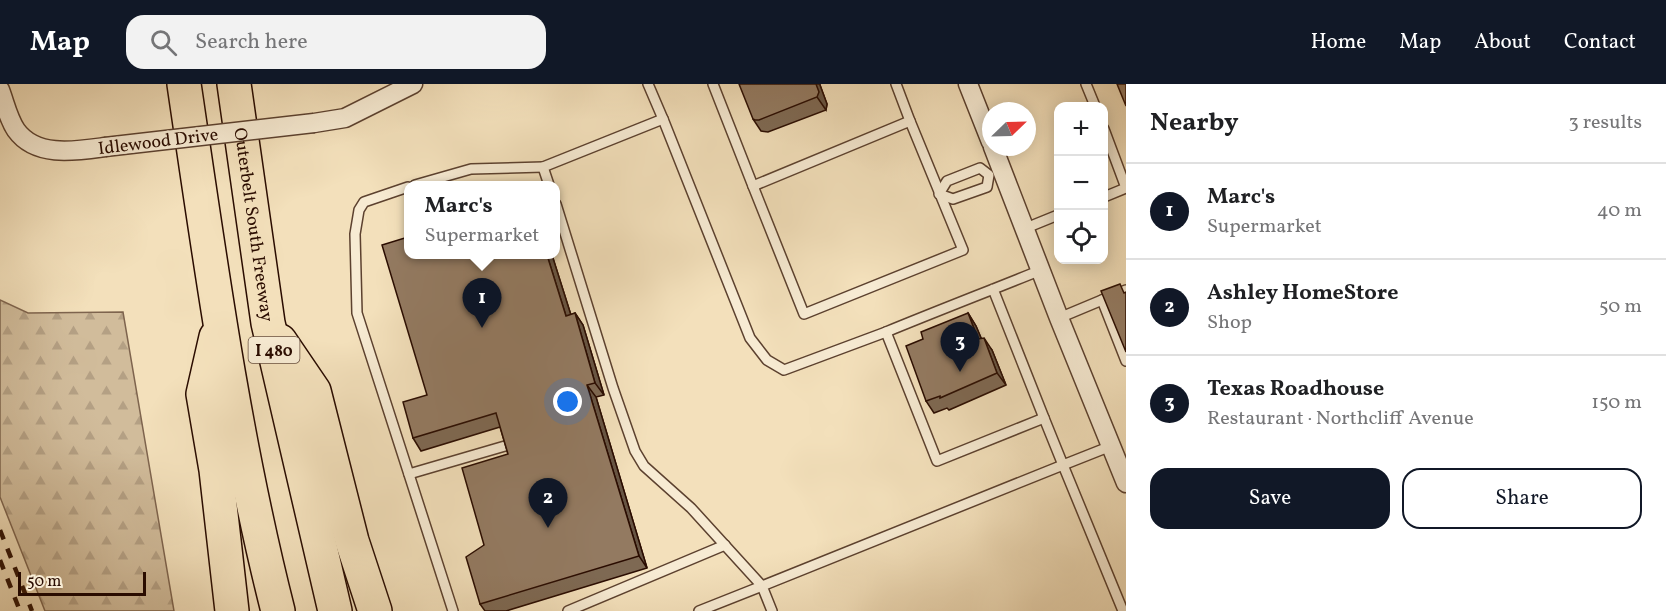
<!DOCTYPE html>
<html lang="en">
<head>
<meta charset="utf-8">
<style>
	body { margin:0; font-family:Vollkorn,serif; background:#f2f2f2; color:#202124 }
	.controls { position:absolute; right:18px; top:18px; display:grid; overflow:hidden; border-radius:12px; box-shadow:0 3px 15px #0003 }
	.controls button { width:54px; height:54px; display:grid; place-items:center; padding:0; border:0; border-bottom:2px solid #e0e0e0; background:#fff; color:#202124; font:30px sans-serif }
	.compass { position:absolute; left:982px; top:18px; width:54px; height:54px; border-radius:50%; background:#fff; box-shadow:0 3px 15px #0003; rotate:67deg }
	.scale { position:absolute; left:18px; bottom:15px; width:128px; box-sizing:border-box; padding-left:6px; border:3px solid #2a0c00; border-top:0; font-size:16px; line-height:21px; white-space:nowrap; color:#2a0c00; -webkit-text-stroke:4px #f7ebd3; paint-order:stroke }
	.you { position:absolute; left:568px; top:318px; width:21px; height:21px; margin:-15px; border:4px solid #fff; border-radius:50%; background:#1a73e8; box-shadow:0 0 0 9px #1a73e833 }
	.badge { display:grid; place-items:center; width:39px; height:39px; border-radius:50%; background:#111827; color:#fff; font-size:20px; font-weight:700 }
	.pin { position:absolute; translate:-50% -50px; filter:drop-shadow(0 2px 3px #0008) }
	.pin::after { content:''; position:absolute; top:32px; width:21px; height:18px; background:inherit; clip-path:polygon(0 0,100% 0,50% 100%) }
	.popup { position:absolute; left:404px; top:97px; width:156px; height:78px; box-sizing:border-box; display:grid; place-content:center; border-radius:12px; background:#fff; filter:drop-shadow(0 2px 4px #0005); font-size:20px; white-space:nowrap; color:#757577 }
	.popup b { font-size:22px; color:#202124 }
	.popup::after { content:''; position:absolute; left:50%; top:100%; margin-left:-12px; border:12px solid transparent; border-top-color:#fff }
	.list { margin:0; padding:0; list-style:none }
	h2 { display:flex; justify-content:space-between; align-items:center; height:78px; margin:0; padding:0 24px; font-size:26px }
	h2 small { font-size:20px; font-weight:400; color:#757577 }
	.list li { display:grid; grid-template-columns:39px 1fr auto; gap:18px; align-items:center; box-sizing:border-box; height:96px; padding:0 24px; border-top:2px solid #e0e0e0 }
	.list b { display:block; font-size:22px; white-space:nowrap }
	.list p { margin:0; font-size:20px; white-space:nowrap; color:#757577 }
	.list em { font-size:20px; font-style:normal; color:#757577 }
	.actions { display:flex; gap:12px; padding:18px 24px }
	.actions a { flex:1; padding:14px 0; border:2px solid #111827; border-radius:18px; text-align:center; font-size:21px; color:#111827 }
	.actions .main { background:#111827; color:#fff }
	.icon { flex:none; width:33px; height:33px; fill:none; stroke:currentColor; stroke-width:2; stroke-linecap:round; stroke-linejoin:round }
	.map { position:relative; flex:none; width:1126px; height:527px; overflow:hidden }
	header { display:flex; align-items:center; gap:36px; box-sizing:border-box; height:84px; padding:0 30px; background:#111827; color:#fff }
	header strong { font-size:28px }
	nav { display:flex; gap:33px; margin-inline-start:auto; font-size:21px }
	.search { width:420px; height:54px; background:#f2f2f2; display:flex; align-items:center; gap:15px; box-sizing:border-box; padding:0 21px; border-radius:18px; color:#757577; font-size:22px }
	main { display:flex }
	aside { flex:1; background:#fff }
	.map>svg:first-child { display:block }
</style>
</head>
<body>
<header>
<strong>Map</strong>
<div class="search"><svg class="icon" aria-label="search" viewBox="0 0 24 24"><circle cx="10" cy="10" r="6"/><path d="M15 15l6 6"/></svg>Search here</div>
<nav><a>Home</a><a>Map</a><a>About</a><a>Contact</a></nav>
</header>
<main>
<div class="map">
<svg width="1126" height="527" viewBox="0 0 1126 527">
	<defs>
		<pattern id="forest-firs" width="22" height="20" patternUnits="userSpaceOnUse" patternTransform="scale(1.5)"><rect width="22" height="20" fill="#d1bc9b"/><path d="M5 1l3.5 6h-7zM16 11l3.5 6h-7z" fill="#b4a084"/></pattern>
	</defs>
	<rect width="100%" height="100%" fill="#f3e0bb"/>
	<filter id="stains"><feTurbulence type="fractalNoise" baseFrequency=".00333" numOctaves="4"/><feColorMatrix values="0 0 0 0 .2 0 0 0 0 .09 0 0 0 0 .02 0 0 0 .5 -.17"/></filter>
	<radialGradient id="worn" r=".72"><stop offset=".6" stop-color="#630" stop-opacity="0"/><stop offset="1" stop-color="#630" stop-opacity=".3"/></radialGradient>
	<polygon fill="url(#forest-firs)" stroke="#7e644e" stroke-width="1.5" points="0,216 28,229 123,228 174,527 45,527 0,413"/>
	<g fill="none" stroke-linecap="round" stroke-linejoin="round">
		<defs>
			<g id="service">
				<polyline points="713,0 753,102"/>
				<polyline points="896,0 910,37"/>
				<polyline points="1086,0 1095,22"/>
				<polyline points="663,35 750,254 767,276 784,286 886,248"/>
				<polygon points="910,37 963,166 804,230 753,102"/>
				<polyline points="1104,45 1126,104"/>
				<polygon points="980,84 989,91 987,103 953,115 939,110 947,97"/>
				<polyline points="415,101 471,85 543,83"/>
				<polyline points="549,101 543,83 663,35 648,0"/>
				<polyline points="408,103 364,118 359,126 355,150 357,229 453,527"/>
				<polyline points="1104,113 1126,104"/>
				<polyline points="556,120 613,304 635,367 644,382 691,424 762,502 699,527"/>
				<polyline points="1026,144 1058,131"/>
				<path d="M 993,205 L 1044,334 L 937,377 L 886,248 C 937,227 989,207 1041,186"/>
				<polyline points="1102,216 1126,277"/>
				<polyline points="1059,234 1126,206"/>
				<polyline points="1044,334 1063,381 1111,362"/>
				<polyline points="409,390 505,362"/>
				<polyline points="568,527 725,461"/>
				<polyline points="772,527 762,502 1063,381 1123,527"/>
			</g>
			<g id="minor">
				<polyline points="968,0 991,58"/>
				<path d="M 0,6 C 5,19 8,34 16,46 C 36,74 76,67 105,63"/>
				<polyline points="314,39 345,34 413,0"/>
				<polyline points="993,63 1059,234 1126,399"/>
			</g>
			<g id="motorway">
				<path d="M 184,0 C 210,176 234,354 278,527"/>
				<path id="s1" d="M 234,0 L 268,239 L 335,527"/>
				<polyline points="216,253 203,310 216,386 232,527"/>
				<polyline points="280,257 314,307 352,457 375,527"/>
			</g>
		</defs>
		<use href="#service" stroke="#5c412f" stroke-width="12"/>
		<use href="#minor" stroke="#5c412f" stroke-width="21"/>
		<use href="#motorway" stroke="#2a0c00" stroke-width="36"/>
		<use href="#service" stroke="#f7ebd3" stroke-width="9"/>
		<use href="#minor" stroke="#f7ebd3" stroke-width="18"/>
		<use href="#motorway" stroke="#f3e0bb" stroke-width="33"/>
		<g stroke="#2a0c00" stroke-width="4.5" stroke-dasharray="10 10" stroke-linecap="butt">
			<polyline points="0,446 32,527"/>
			<polyline points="0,476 20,527"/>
		</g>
		<defs>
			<polyline id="minor-bridge" points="105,63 314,39"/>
		</defs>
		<use href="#minor-bridge" stroke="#5c412f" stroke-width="21" stroke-linecap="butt"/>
		<use href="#minor-bridge" stroke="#f7ebd3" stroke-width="18"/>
	</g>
	<g fill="#7e6953" stroke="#2a0c00" stroke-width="1.5">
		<polygon points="820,1 827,20 826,26 768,48 761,47 753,35"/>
		<polygon points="552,171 571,231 575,229 583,241 604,311 596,313 647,484 506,527 485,527 480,520 484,461 508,370 500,343 421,367 413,354"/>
		<polygon points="968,229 976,242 981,254 992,266 1006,301 949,326 947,324 934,329 926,317"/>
	</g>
	<g fill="#675544" stroke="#2a0c00" stroke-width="1.5">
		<polygon points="816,0 820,0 820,1 827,20 826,26 817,13"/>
		<polygon points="547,171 552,171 575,244 566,232"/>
		<polygon points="575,229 583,241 604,311 595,299"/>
		<polygon points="968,229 976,242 987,268 978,255"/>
		<polygon points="984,254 992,266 1006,301 997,289"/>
		<polygon points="587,301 596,313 647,484 639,472"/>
	</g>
	<g fill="#937a61" stroke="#2a0c00" stroke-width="1.5">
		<polygon points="739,0 816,0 819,8 817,13 759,36 755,36 753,35"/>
		<polygon points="1117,0 1126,0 1126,22"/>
		<polygon points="408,153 408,171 547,171 566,232 575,229 595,299 587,301 639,472 480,520 466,473 484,461 462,384 508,370 496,329 413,354 403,318 427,311 382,161"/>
		<polygon points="1120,200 1124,209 1126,208 1126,268 1101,207"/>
		<polygon points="968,229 978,255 984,254 997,289 940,314 940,312 926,317 906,262 923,255 921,248"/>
	</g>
	<g text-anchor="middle" stroke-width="4.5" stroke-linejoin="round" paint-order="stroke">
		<rect fill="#f7ebd3" stroke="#684f3f" stroke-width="1.5" x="248.5" y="253" width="51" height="26" rx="4.5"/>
		<g font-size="16" font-weight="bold" fill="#2a0c00">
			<text x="274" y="272">I 480</text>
		</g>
		<g font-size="18" fill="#2a0c00" stroke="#f7ebd3">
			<text transform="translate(158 57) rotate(-7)" y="6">Idlewood Drive</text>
			<text dy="6" stroke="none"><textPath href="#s1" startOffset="142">Outerbelt South Freeway</textPath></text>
		</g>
	</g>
	<rect width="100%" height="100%" filter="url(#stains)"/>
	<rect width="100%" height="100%" fill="url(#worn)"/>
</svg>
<div class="controls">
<button>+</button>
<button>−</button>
<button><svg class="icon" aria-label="locate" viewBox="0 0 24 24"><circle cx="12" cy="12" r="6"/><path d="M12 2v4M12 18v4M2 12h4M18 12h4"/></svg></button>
</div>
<svg class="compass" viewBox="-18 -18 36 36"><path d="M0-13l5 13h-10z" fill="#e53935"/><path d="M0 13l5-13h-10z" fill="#757577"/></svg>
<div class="scale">50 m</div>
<div class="you"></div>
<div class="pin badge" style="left:482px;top:244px">1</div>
<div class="popup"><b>Marc's</b>Supermarket</div>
<div class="pin badge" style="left:548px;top:444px">2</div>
<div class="pin badge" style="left:960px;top:288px">3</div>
</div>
<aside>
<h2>Nearby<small>3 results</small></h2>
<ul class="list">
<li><span class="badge">1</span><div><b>Marc's</b><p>Supermarket</p></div><em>40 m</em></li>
<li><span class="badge">2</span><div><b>Ashley HomeStore</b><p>Shop</p></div><em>50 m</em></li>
<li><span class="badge">3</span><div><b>Texas Roadhouse</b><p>Restaurant · Northcliff Avenue</p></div><em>150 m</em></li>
</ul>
<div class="actions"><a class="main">Save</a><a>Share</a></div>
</aside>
</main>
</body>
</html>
